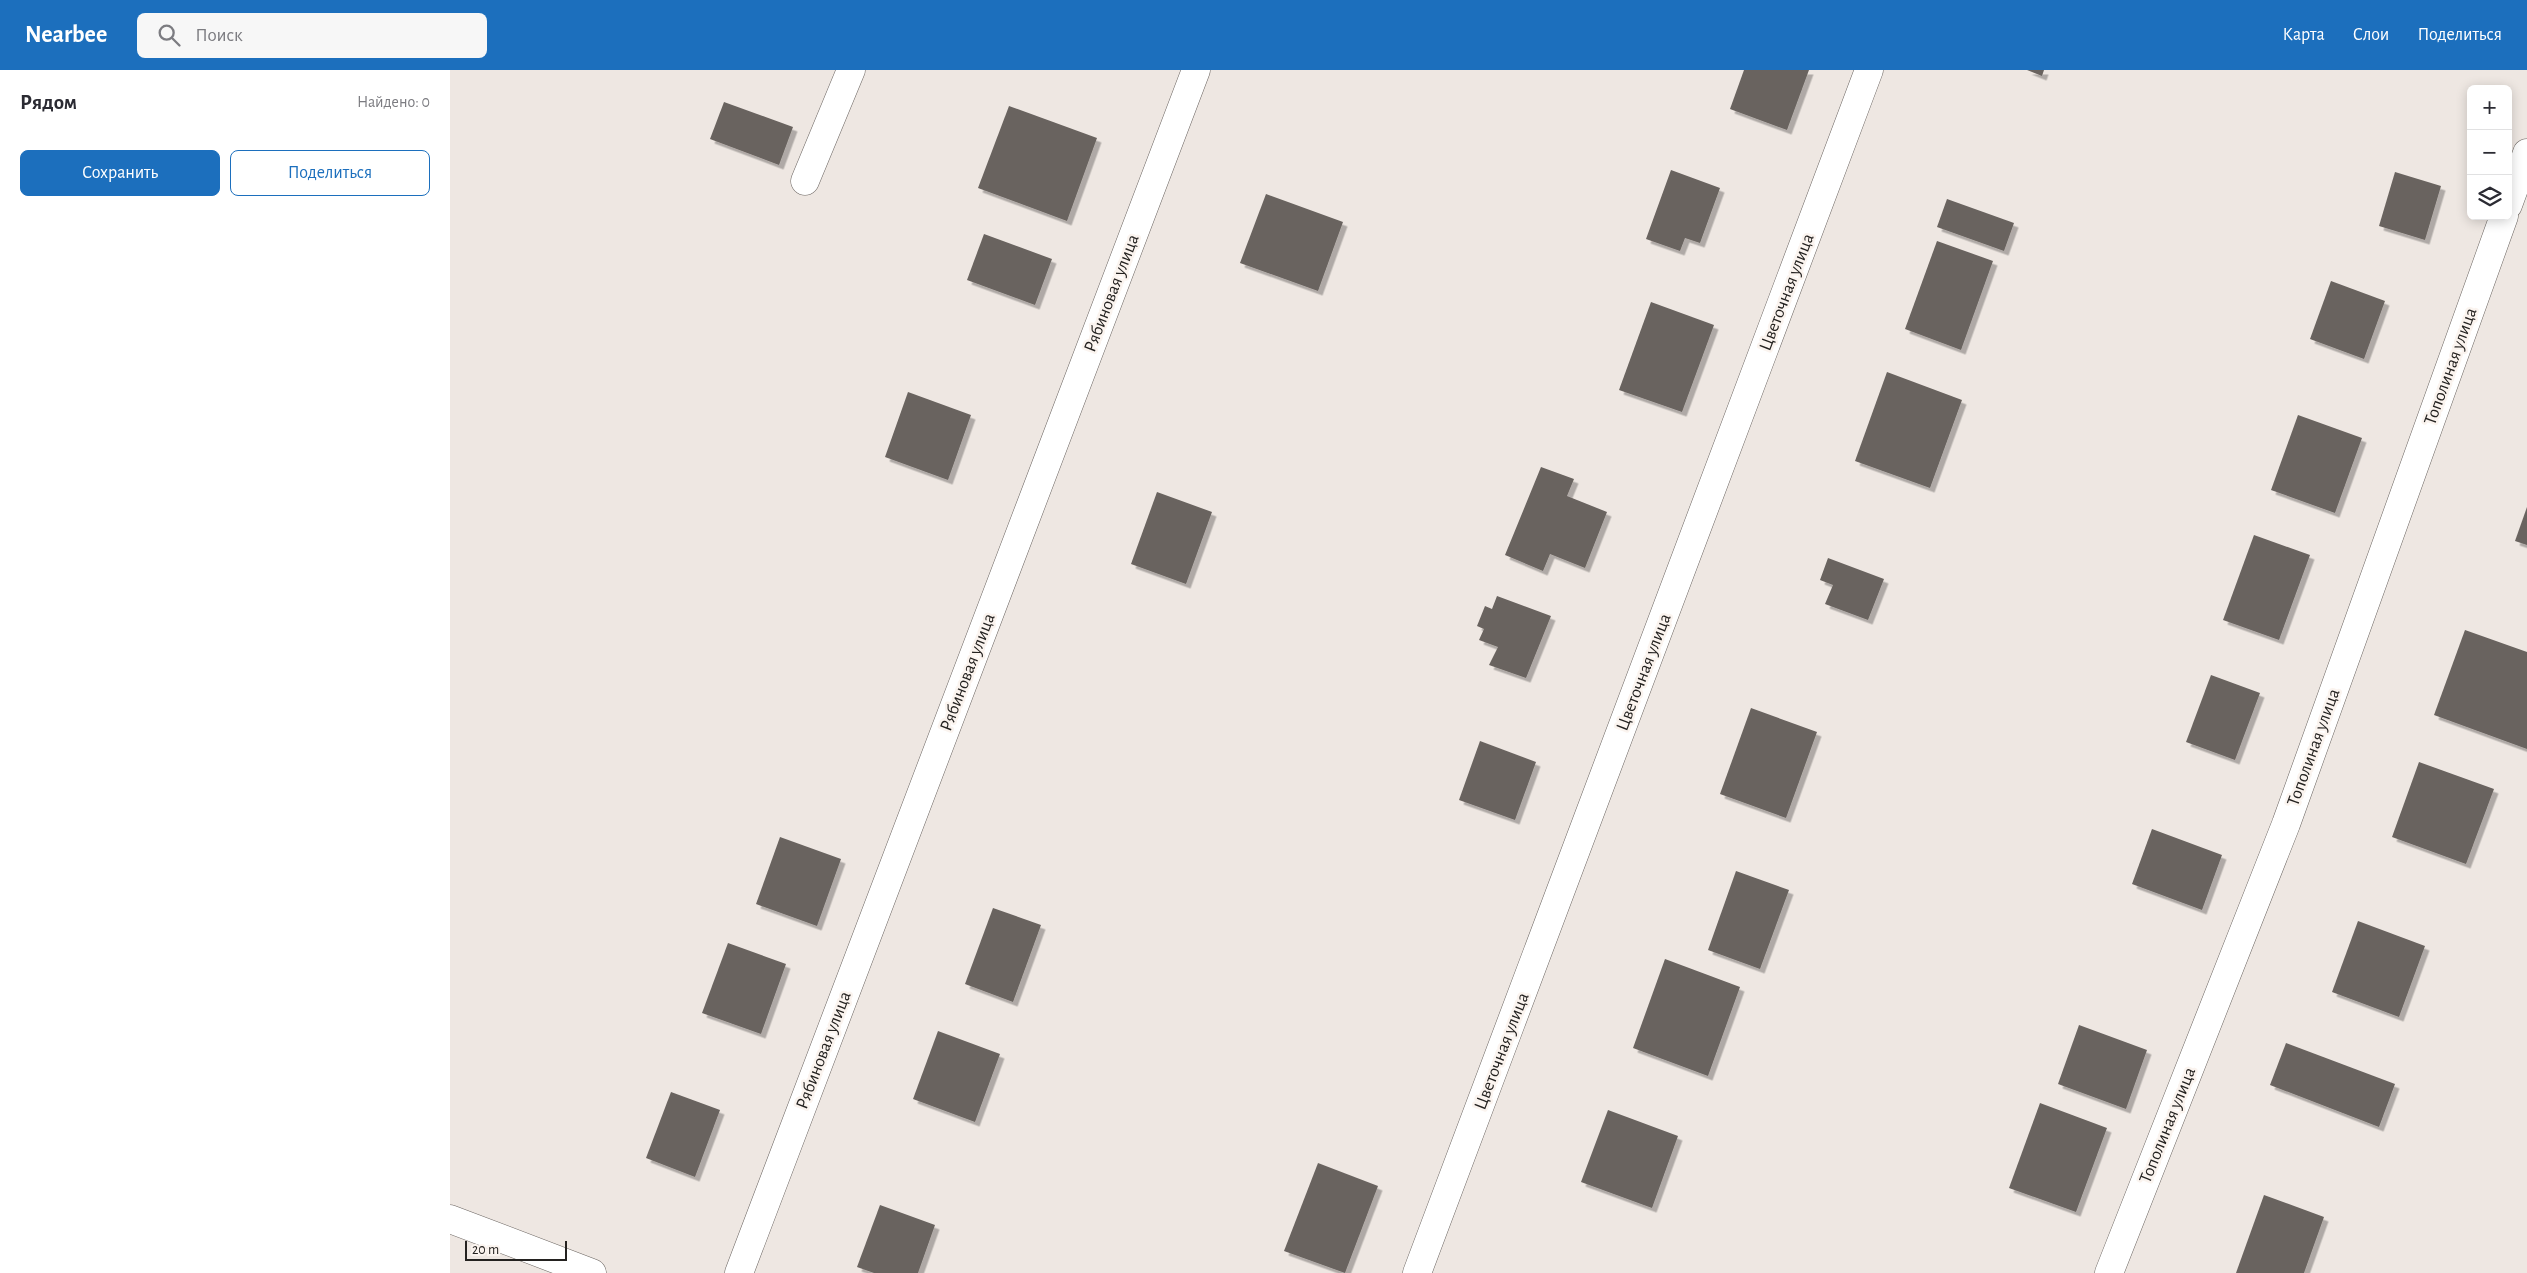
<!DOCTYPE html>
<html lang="ru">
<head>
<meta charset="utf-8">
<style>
	body { margin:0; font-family:"Alegreya Sans",sans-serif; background:#f7f7f7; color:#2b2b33 }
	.controls { position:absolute; right:15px; top:15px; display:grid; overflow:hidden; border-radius:8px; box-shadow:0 2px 12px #0003 }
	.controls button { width:45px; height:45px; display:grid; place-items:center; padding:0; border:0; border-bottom:1px solid #e1e1e2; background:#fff; color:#2b2b33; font:25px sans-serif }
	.scale { position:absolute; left:15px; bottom:12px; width:102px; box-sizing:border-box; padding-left:5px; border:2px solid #242220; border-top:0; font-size:14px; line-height:18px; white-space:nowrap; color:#242220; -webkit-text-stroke:4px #fbf4ef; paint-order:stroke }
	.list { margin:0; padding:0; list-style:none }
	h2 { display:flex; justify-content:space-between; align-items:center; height:65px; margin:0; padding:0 20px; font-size:21px }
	h2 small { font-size:16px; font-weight:400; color:#7c7c81 }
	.actions { display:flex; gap:10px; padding:15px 20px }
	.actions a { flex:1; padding:11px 0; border:1px solid #1c6fbd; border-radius:8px; text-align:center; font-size:18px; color:#1c6fbd }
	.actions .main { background:#1c6fbd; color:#fff }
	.icon { flex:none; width:28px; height:28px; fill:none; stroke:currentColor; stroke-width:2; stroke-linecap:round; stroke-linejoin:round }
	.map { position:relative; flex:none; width:2077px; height:1203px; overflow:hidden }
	header { display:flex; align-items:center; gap:30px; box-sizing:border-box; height:70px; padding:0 25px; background:#1c6fbd; color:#fff }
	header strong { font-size:24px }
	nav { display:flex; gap:28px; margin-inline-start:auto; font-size:18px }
	.search { width:350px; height:45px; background:#f7f7f7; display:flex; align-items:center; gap:12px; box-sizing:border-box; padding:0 18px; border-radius:8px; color:#7c7c81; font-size:19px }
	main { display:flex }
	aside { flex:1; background:#fff }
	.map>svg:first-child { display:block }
</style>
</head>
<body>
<header>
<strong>Nearbee</strong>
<div class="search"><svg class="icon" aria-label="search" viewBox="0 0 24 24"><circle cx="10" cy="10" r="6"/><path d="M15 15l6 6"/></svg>Поиск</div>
<nav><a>Карта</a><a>Слои</a><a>Поделиться</a></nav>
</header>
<main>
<aside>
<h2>Рядом<small>Найдено: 0</small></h2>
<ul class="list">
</ul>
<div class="actions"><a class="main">Сохранить</a><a>Поделиться</a></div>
</aside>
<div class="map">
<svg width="2077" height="1203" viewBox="0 0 2077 1203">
	<defs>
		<filter id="shadow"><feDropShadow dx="4.5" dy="4.5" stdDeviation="0" flood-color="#0004"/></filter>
	</defs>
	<rect width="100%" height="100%" fill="#eee7e2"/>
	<g fill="#69635f" filter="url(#shadow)">
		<polygon points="1294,0 1359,0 1337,60 1280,39"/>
		<polygon points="1577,0 1594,0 1592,6"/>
		<polygon points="274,32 343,57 329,95 260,69"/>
		<polygon points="559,36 647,68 617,151 528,118"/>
		<polygon points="1221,100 1270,118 1250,173 1235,168 1230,181 1196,169"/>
		<polygon points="1945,102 1991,116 1975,170 1929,156"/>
		<polygon points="816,124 893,152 868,221 790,193"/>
		<polygon points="1497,129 1564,153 1554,181 1487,157"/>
		<polygon points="534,164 602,189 585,235 517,210"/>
		<polygon points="1487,171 1543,191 1511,280 1455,259"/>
		<polygon points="1881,211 1935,231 1914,289 1860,269"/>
		<polygon points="1201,232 1264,255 1232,342 1169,320"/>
		<polygon points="1437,302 1512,330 1480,418 1405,391"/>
		<polygon points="458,322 521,345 498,410 435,387"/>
		<polygon points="1848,345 1912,368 1885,443 1821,420"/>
		<polygon points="1091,397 1124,409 1117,426 1157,442 1135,498 1100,484 1093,501 1055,485"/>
		<polygon points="707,422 762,442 736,514 681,494"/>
		<polygon points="2077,437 2077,475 2065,471"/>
		<polygon points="1804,465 1860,485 1829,570 1773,550"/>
		<polygon points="1378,488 1434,509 1418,550 1375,534 1383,515 1370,510"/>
		<polygon points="1047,526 1101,546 1076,608 1039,595 1048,577 1029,570 1034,559 1027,556 1035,536 1042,539"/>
		<polygon points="2015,560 2077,582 2077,679 1984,645"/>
		<polygon points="1761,605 1810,623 1785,690 1736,672"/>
		<polygon points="1301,638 1367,662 1336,748 1270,724"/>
		<polygon points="1030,671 1086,692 1065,750 1009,730"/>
		<polygon points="1969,692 2044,719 2016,794 1942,767"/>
		<polygon points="1702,759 1772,785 1752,840 1682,814"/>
		<polygon points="330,767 391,789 367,856 306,834"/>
		<polygon points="1286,801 1339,820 1310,899 1258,880"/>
		<polygon points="543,838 591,855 563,932 515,914"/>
		<polygon points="1908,851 1975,876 1949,947 1882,922"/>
		<polygon points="278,873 336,894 311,964 252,943"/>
		<polygon points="1215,889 1290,917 1258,1006 1183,978"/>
		<polygon points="1629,955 1697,980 1676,1039 1608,1014"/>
		<polygon points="488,961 550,984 525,1052 463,1029"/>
		<polygon points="1836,973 1945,1014 1929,1057 1820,1015"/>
		<polygon points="221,1022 270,1040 245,1107 196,1088"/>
		<polygon points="1590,1033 1657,1058 1626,1142 1559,1118"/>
		<polygon points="1158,1040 1228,1066 1202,1138 1131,1112"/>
		<polygon points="868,1093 928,1116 895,1203 834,1181"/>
		<polygon points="1814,1125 1874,1147 1854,1203 1786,1203"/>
		<polygon points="430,1135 485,1155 468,1203 424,1203 407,1197"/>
	</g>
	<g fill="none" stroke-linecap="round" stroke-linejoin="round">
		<defs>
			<g id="minor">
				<polyline points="355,111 401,0"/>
				<polyline points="2058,135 2077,83"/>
				<polyline points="0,1149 142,1203"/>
				<polyline points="289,1203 746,0"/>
				<polyline points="967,1203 1419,0"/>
				<polyline points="1659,1203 1836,754 2054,146"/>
			</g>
		</defs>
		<use href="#minor" stroke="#6a6460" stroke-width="29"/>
		<use href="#minor" stroke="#fff" stroke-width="28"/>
	</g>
	<g text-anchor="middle" stroke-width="5" stroke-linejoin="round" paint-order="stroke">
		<g font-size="18" fill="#242220" stroke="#fbf4ef">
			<text transform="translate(1336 222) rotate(-69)" y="6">Цветочная улица</text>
			<text transform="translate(661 223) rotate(-69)" y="6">Рябиновая улица</text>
			<text transform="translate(2000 296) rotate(-70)" y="6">Тополиная улица</text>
			<text transform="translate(517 602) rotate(-69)" y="6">Рябиновая улица</text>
			<text transform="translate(1193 602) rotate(-69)" y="6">Цветочная улица</text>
			<text transform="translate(1863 677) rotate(-70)" y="6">Тополиная улица</text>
			<text transform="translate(373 980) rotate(-69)" y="6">Рябиновая улица</text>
			<text transform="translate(1051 981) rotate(-69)" y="6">Цветочная улица</text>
			<text transform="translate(1717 1055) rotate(-68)" y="6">Тополиная улица</text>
		</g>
	</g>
</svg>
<div class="controls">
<button>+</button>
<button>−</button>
<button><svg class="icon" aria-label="layers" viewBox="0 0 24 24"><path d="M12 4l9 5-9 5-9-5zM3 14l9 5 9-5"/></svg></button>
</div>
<div class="scale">20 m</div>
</div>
</main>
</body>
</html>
